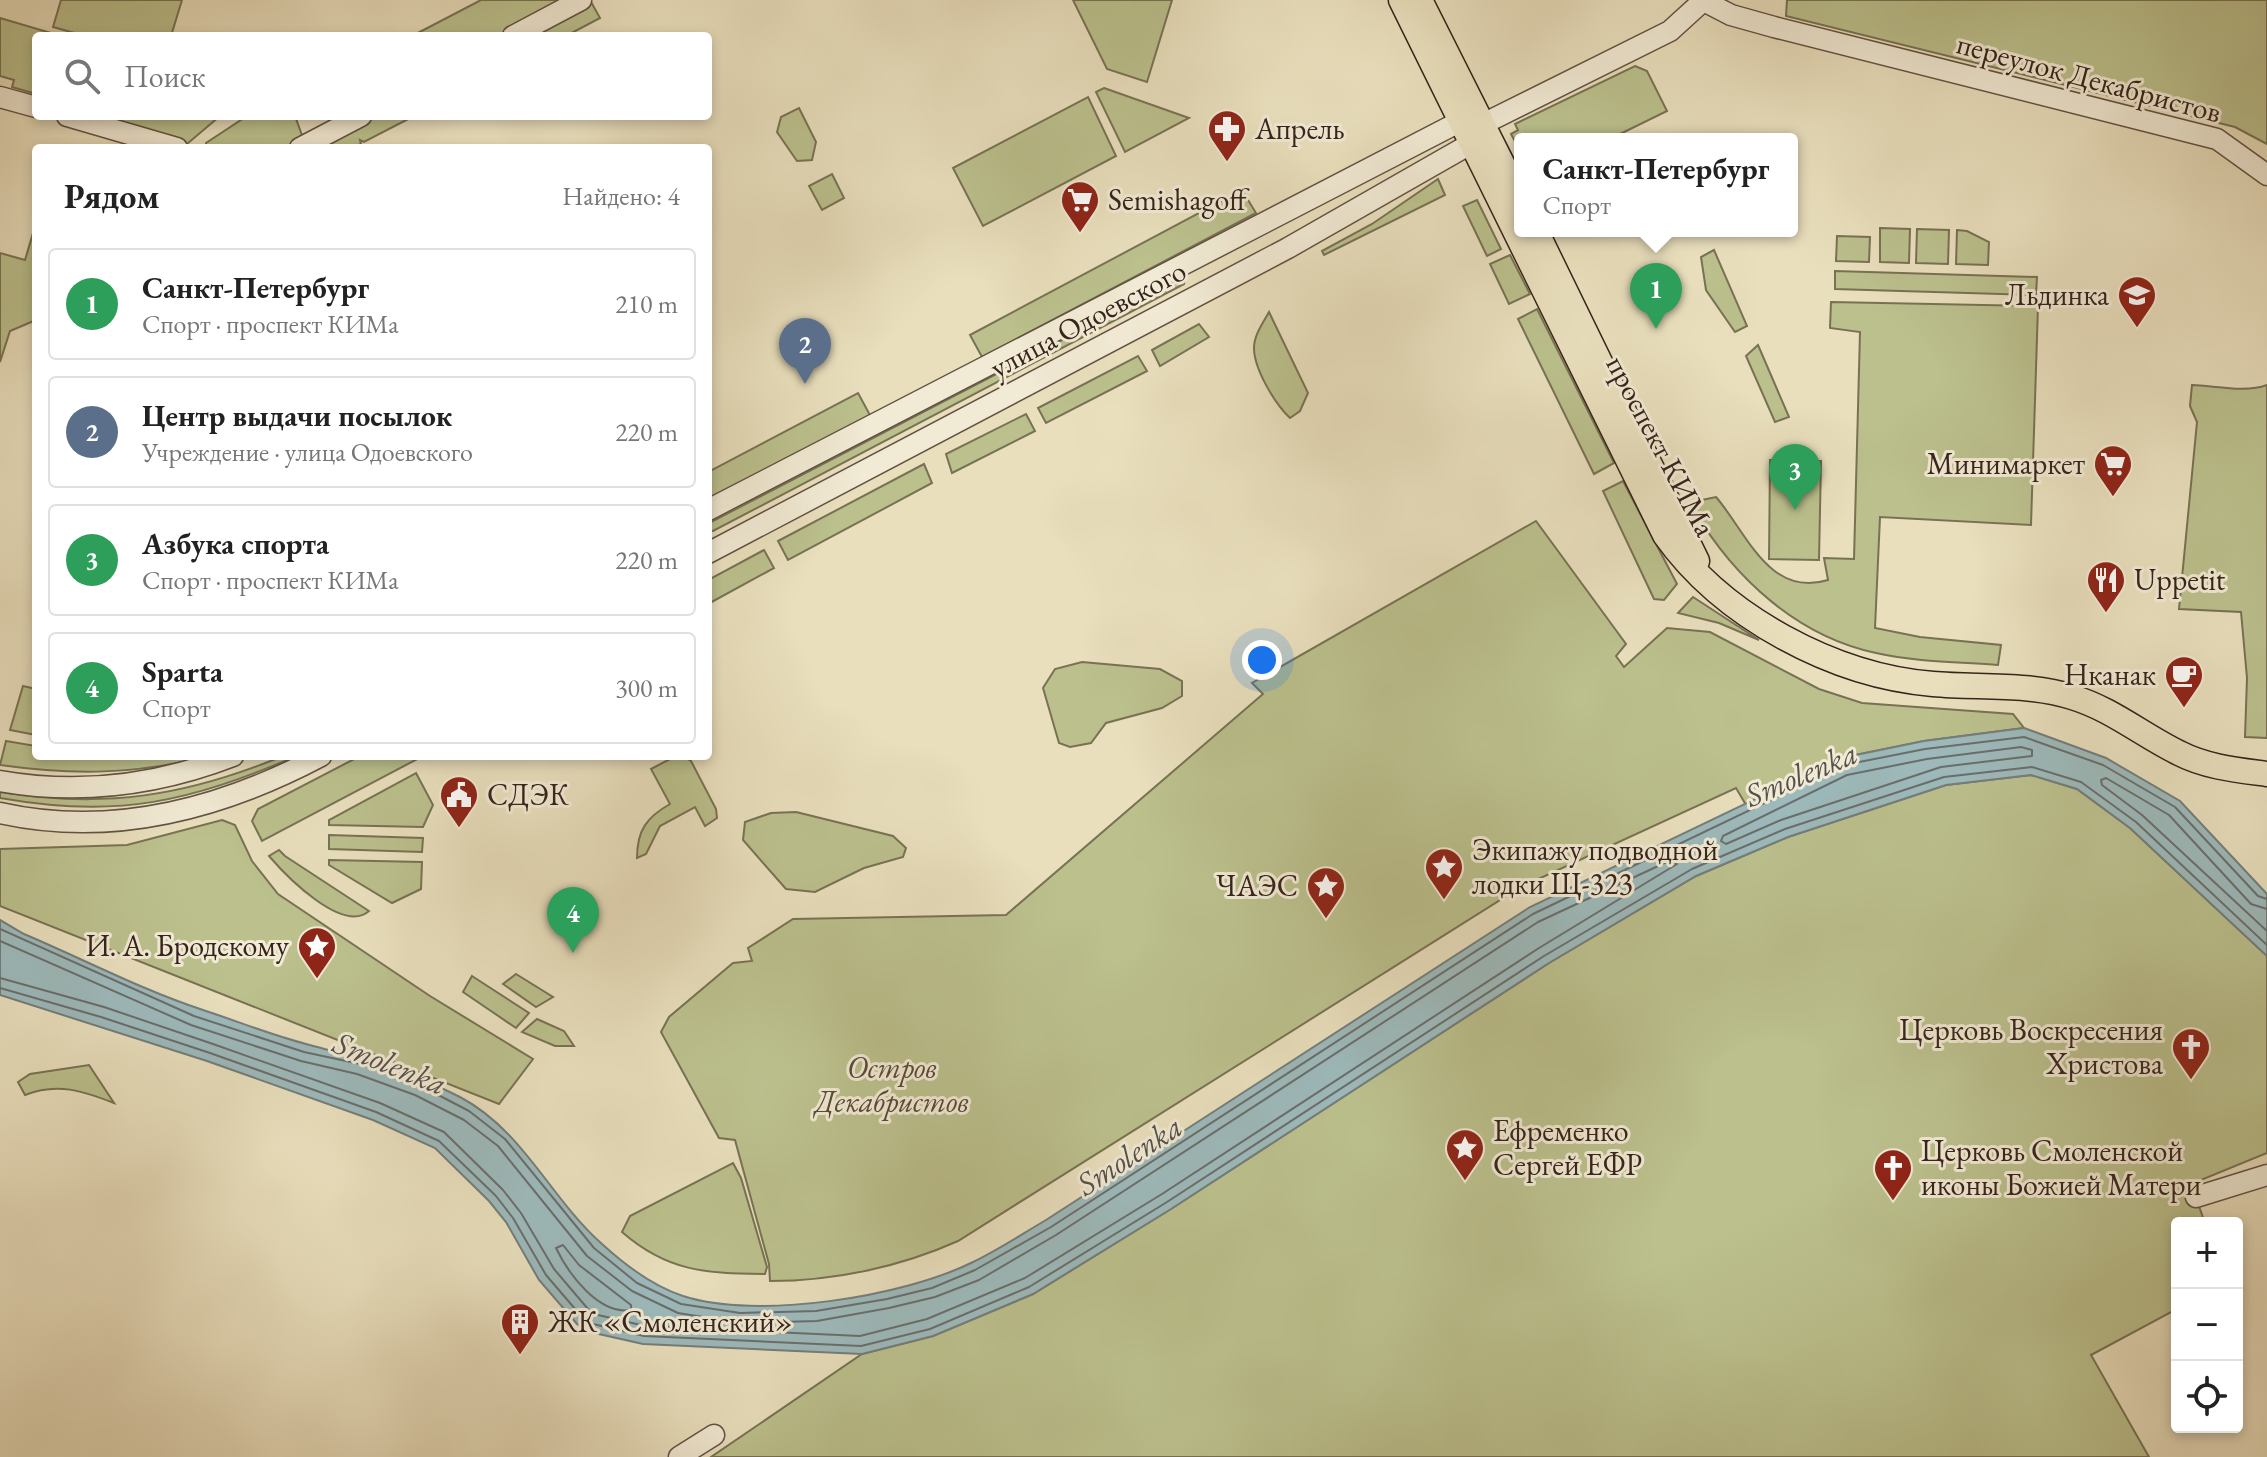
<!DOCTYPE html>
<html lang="ru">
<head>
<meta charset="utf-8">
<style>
	body { margin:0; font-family:"EB Garamond",serif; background:#f6f6f6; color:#222 }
	.controls { position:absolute; right:24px; bottom:24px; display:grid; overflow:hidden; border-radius:8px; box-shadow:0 4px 12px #0003 }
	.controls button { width:72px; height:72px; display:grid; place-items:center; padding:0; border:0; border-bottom:2px solid #e0e0e0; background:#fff; color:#222; font:40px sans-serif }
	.you { position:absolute; left:1262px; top:660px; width:28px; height:28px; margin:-20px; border:6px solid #fff; border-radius:50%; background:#1a73e8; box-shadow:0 0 0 12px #1a73e833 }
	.badge { display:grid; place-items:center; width:52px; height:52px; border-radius:50%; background:#8f2418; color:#fff; font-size:26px; font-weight:700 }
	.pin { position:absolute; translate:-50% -66px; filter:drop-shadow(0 2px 4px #0008) }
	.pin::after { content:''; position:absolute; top:42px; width:28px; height:24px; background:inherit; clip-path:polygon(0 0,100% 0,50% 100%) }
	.popup { position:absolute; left:1514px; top:133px; width:284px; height:104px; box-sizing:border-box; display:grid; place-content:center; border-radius:8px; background:#fff; filter:drop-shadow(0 2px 6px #0005); font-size:26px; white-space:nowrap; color:#767676 }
	.popup b { font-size:30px; color:#222 }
	.popup::after { content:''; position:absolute; left:50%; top:100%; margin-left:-16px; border:16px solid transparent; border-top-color:#fff }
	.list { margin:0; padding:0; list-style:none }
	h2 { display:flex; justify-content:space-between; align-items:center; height:104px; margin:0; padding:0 32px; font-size:34px }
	h2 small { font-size:26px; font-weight:400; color:#767676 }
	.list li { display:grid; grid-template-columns:52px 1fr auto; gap:24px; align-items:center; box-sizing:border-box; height:112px; margin:0 16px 16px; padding:0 16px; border:2px solid #e0e0e0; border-radius:8px }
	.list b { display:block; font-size:30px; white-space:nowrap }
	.list p { margin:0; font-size:26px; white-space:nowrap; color:#767676 }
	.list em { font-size:26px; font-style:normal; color:#767676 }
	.icon { flex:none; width:44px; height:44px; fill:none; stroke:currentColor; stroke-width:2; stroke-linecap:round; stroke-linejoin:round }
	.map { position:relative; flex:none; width:2267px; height:1457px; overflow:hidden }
	.search { position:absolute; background:#fff; box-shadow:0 4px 12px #0003; left:32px; top:32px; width:680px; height:88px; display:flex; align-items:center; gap:20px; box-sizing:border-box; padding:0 28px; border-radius:8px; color:#767676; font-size:30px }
	.panel { position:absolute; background:#fff; box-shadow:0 4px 12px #0003; left:32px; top:144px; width:680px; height:616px; border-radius:8px }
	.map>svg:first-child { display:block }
</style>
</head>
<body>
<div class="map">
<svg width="2267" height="1457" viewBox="0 0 2267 1457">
	<rect width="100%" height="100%" fill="#e9dfbd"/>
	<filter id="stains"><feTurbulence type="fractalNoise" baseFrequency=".0025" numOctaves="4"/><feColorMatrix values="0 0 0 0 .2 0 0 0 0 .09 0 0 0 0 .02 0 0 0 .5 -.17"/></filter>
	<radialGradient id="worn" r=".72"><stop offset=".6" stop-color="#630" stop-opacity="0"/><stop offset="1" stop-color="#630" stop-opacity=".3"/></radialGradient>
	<g fill="#bbc08d" stroke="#787254" stroke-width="2">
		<polygon points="61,0 182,0 171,36 85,36 53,27"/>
		<polygon points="481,0 568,0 500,36 412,36"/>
		<polygon points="590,0 600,18 566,36 522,36"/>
		<polygon points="1073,0 1172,0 1147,82 1107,69"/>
		<polygon points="1787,0 2267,0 2267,144 2235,127 1786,16"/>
		<polygon points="0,18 61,36 36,36 36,94 12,87 14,80 0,76"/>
		<polygon points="1635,66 1647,71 1667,111 1610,139 1520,139 1520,151 1511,134 1518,130 1515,124"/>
		<polygon points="1104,88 1189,118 1125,152 1096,92"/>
		<polygon points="1088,97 1116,156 983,226 953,168"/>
		<polygon points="799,108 816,142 812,160 797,161 777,132 781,117"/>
		<polygon points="93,116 220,116 187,144"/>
		<polygon points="247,116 295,116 303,138 286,148 206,148 206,143"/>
		<polygon points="371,116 414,116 364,142 360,140 361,144 352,148 323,148 320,143"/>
		<polygon points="832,174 844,198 822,210 809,186"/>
		<polygon points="1438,179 1445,195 1324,255 1322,251 1372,224"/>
		<polygon points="1242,190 1256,213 982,357 970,335"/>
		<polygon points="1477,200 1501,249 1487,256 1463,206"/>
		<polygon points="36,223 36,320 10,331 0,362 0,253 25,260"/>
		<polygon points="1880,228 1910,229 1909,263 1880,262"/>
		<polygon points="1917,229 1949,230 1948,264 1916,263"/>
		<polygon points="1957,230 1967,231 1989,242 1988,265 1956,264"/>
		<polygon points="1837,236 1870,237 1869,262 1836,261"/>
		<polygon points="1714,250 1747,326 1735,332 1706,290 1701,257"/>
		<polygon points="1510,255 1530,294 1509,304 1490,264"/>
		<polygon points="1835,271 2037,277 2036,295 1835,289"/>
		<polygon points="1180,279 1185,279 1184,284 713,531 708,531 709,523"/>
		<path d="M 1831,302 L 2038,306 L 2031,525 L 1880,517 L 1875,628 L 1920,637 L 2001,645 L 1998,665 C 1958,662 1916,662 1876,653 C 1797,636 1734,578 1694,510 L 1702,500 L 1716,497 C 1747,533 1769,598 1828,580 L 1824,558 L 1854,559 L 1860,332 L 1830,328 Z"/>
		<polygon points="1537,309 1614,463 1594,474 1518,319"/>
		<path d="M 1269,312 L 1308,393 L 1300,411 L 1290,418 C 1275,404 1254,369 1254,348 C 1254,335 1263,323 1269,312 Z"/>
		<polygon points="1199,324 1209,337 1160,366 1152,350"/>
		<polygon points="1758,345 1789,417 1775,422 1746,356"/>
		<polygon points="1138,356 1147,371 1046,423 1038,408"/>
		<path d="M 2192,385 C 2216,386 2246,393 2267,385 L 2267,738 L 2245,737 L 2247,678 L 2241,612 L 2179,609 L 2197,422 L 2190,406 Z"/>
		<polygon points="858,393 871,417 708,503 708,472"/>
		<polygon points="1026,414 1035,431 952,473 946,454"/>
		<polygon points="1770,460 1821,461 1819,560 1769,559"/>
		<polygon points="924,464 932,483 788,560 778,541"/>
		<polygon points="1623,481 1677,584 1664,600 1654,599 1603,491"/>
		<path d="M 1536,521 L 1626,644 L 1616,656 L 1624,667 L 1667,628 L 1710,632 L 1819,689 L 1862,703 L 2013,714 L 2024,728 L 1924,741 L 1841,758 L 1746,805 L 1736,788 L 1521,887 L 958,1241 C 900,1267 834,1281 770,1281 L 769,1264 L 735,1140 L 719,1138 L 661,1032 L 669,1017 L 733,963 L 752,961 L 748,948 L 793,919 L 1006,915 L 1263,694 L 1252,683 Z"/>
		<polygon points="764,550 774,568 708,604 708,580"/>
		<polygon points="1693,597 1759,640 1719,623 1678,613"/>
		<polygon points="1082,662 1160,669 1182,681 1182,696 1162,708 1106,723 1091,743 1070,747 1059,743 1043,688 1055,669"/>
		<polygon points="23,686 36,689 36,735 10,730"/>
		<path d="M 6,741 L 36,746 L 36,756 L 207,756 C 137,775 71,775 0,765 Z"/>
		<path d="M 283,756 L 297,756 C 188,802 118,819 0,798 L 0,792 C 104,809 186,796 283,756 Z"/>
		<polygon points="360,756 423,756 262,841 252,821 258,809"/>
		<path d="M 686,758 L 691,761 L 716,809 L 717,818 L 705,826 L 695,807 L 660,826 L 646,854 L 637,858 C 637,830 647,817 670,804 L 651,769 L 670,759 Z"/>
		<polygon points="416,773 433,805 423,827 329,825 329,820"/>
		<polygon points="2031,775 2077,789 2130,828 2267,956 2267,1153 2191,1184 2205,1223 2177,1223 2177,1309 2091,1355 2149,1457 711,1457 862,1354 933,1336 1033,1294 1171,1209 1549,963 1696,876 1788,837 1946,785"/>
		<polygon points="796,812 893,836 906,848 903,857 864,868 815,892 786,889 743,840 745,822 771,813"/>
		<polygon points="222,820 235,825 252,861 278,894 430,996 533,1059 499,1104 0,906 0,849 127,845"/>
		<polygon points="329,835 423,838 422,852 329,849"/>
		<path d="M 279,850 L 285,856 L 369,911 C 343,934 287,877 269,856 Z"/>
		<polygon points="329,860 422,862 421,889 392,903 329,865"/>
		<polygon points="516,974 553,997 536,1007 503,984"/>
		<polygon points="472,976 529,1013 516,1028 463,992"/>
		<polygon points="537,1019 564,1031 574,1046 555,1046 522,1032"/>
		<path d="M 89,1065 L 114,1103 C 83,1091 57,1082 25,1095 L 18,1082 L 30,1074 Z"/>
		<path d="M 733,1163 L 741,1178 L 767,1267 L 765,1274 C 705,1273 668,1272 622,1232 L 630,1216 Z"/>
	</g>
	<path fill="#9dbabc" stroke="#747e7c" stroke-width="2" d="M 2024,728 L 2106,758 L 2180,801 L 2267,894 L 2267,956 L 2130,828 L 2077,789 L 2031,775 L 1946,785 L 1788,837 L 1696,876 L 1549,963 L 1171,1209 L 1033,1294 L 933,1336 L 862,1354 L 643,1344 L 590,1332 L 577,1324 L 539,1280 L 506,1222 L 489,1201 L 435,1148 L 373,1120 L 207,1061 L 0,995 L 0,920 L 24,934 C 83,959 142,990 203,1010 C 237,1021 271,1035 306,1044 C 365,1060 405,1069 460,1097 C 524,1131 550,1198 602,1244 C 625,1265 652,1286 683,1296 C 757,1320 903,1297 973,1262 C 998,1250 1022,1234 1046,1220 L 1530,907 L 1841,758 L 1924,741 Z"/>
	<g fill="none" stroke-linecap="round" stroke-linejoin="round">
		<g stroke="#6a6e6c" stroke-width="2">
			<polygon points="2021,747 2032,750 2032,756 1941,767 1781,820 1726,844 1721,841 1723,836 1847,775 1927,759"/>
			<polyline points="2267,909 2251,904 2169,815 2106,778 2101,780 2102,785 2142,815 2267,931"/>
			<polyline points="0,929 194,1016 304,1052 360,1064 419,1085 469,1111 505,1139 594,1248 637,1283 681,1304 740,1313 816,1311 887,1299 932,1288 975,1270 1051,1227 1533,914 1844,765 1925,749 2024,737 2103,765 2175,807 2258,896 2267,899"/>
			<polyline points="0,941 191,1025 301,1061 357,1074 415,1095 464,1120 498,1146 587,1256 632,1291 678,1313 740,1323 817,1321 889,1308 935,1297 979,1280 1056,1235 1538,922 1671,860 1677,864 1539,948 1162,1194 1025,1278 927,1319 860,1336 645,1326 598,1315 588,1309 554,1269 521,1213 503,1190 444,1132 380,1103 213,1044 104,1007 0,978"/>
			<polyline points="0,988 101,1017 210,1053 376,1112 439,1141 496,1196 513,1218 546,1275 582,1317 593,1324 644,1336 861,1346 930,1329 1029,1287 1167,1202 1544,956 1692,869 1785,829 1944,777 2032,767 2081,782 2136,822 2267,945"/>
			<path d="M 563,1245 L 579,1265 L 631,1305 L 631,1310 C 599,1315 569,1275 556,1248 Z"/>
		</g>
		<defs>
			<g id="minor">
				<polyline points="1704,1 1731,15 1774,27 2217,139 2267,175"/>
				<polyline points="513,36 581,0"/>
				<polyline points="0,97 36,107"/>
				<polyline points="67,116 177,148"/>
				<polyline points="300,148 361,116"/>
				<polyline points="708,510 1461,121 1483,124 1670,31 1704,0"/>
				<polyline points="708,553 1288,248 1472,143 1479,131"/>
				<path d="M 0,781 C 79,795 158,785 233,756"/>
				<path d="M 0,813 C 112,838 221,809 321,756"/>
				<polyline points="2196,1197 2267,1175"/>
				<polyline points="679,1457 714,1435"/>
			</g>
			<g id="major">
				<path d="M 1401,0 L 1665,535 C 1723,617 1834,676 1933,684 C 1978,688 2028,683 2072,697 C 2112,709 2142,735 2179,753 C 2206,767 2237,770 2267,774"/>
				<polyline points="1420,0 1520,199"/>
				<polyline points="1536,231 1697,561"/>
			</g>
		</defs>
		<use href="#minor" stroke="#635244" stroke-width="23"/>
		<use href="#major" stroke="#36231c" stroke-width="27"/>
		<use href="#minor" stroke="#f1ead4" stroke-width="20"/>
		<use href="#major" stroke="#e9dfbd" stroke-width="24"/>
	</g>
	<defs>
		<symbol id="pharmacy-pin" viewBox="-11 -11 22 30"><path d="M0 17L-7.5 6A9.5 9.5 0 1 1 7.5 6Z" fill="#8f2418" stroke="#f1ead4"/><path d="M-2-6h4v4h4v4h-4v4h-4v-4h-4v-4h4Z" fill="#fff"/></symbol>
		<symbol id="supermarket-pin" viewBox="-11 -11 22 30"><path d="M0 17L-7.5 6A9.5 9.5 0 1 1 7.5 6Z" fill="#8f2418" stroke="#f1ead4"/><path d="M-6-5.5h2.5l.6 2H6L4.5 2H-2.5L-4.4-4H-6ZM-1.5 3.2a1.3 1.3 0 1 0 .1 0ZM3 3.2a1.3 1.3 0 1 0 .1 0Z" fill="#fff"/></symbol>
		<symbol id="school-pin" viewBox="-11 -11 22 30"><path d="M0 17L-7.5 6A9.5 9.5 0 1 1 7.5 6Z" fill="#8f2418" stroke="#f1ead4"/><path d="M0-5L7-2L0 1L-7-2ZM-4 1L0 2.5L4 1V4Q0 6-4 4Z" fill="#fff"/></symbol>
		<symbol id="restaurant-pin" viewBox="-11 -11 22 30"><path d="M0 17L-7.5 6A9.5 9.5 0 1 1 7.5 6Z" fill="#8f2418" stroke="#f1ead4"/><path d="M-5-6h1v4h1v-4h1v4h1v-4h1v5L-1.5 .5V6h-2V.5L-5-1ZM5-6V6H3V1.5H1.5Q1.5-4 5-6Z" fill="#fff"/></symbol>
		<symbol id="cafe-pin" viewBox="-11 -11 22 30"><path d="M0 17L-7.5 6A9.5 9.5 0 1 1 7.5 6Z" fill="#8f2418" stroke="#f1ead4"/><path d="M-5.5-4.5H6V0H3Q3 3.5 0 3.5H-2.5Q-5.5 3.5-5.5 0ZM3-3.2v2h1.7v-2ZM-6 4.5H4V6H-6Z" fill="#fff"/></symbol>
		<symbol id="civic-pin" viewBox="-11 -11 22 30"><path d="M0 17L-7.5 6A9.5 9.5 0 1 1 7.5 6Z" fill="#8f2418" stroke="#f1ead4"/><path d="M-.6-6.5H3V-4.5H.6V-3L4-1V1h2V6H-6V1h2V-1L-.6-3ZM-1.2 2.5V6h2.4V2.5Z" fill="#fff"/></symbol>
		<symbol id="sight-pin" viewBox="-11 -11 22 30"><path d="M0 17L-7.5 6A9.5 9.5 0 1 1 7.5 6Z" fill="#8f2418" stroke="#f1ead4"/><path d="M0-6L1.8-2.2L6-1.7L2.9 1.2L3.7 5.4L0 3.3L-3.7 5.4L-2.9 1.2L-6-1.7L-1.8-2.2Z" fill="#fff"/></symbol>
		<symbol id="church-pin" viewBox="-11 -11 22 30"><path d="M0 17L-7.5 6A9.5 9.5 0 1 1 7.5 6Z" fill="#8f2418" stroke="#f1ead4"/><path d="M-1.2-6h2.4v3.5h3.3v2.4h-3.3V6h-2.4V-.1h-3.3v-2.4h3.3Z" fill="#fff"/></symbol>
		<symbol id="building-pin" viewBox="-11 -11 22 30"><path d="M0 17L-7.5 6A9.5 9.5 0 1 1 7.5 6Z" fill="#8f2418" stroke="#f1ead4"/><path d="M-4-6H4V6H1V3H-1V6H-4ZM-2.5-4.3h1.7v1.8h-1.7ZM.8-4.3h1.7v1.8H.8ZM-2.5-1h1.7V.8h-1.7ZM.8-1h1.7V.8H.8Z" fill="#fff"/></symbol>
	</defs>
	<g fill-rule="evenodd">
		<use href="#pharmacy-pin" x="1205" y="107" width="44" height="60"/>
		<use href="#supermarket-pin" x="1058" y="178" width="44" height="60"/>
		<use href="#school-pin" x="2115" y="273" width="44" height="60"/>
		<use href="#supermarket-pin" x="2091" y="442" width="44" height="60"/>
		<use href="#restaurant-pin" x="2084" y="558" width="44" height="60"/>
		<use href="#cafe-pin" x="2162" y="653" width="44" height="60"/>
		<use href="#civic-pin" x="437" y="773" width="44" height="60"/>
		<use href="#sight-pin" x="1422" y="845" width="44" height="60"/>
		<use href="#sight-pin" x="1304" y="864" width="44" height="60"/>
		<use href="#sight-pin" x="295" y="924" width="44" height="60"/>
		<use href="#church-pin" x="2169" y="1025" width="44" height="60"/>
		<use href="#sight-pin" x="1443" y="1126" width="44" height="60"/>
		<use href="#church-pin" x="1871" y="1146" width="44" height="60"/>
		<use href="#building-pin" x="498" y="1300" width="44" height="60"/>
	</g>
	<g text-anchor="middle" stroke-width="6" stroke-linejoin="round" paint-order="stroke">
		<g font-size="30" fill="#36231c" stroke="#f1ead4">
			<text transform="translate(2089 78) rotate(15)" y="10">переулок Декабристов</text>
			<text transform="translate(1088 319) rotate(-28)" y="10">улица Одоевского</text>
			<text transform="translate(1661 446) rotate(62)" y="10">проспект КИМа</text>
		</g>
		<g font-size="30" fill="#36231c" stroke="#f1ead4" text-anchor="start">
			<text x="1255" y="139">Апрель</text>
			<text x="1108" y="210">Semishagoff</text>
			<text x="2109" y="305" text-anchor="end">Льдинка</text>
			<text x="2085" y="474" text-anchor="end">Минимаркет</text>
			<text x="2134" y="590">Uppetit</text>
			<text x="2156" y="685" text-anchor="end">Нканак</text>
			<text x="487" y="805">СДЭК</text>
			<text x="1472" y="860">Экипажу подводной<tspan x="1472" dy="34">лодки Щ-323</tspan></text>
			<text x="1298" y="896" text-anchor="end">ЧАЭС</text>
			<text x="289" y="956" text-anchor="end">И. А. Бродскому</text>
			<text x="2163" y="1040" text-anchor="end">Церковь Воскресения<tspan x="2163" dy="34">Христова</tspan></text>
			<text x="1493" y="1141">Ефременко<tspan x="1493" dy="34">Сергей ЕФР</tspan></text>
			<text x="1921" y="1161">Церковь Смоленской<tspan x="1921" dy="34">иконы Божией Матери</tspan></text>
			<text x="548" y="1332">ЖК «Смоленский»</text>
		</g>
		<g font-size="30" font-style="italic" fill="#574a38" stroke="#f1ead4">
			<text x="892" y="1078">Остров<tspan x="892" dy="34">Декабристов</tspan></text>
		</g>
		<g font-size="32" font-style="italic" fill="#55504c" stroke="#f1ead4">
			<text transform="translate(1801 774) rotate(-23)" y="11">Smolenka</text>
			<text transform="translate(390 1063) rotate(22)" y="11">Smolenka</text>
			<text transform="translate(1129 1155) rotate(-33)" y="11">Smolenka</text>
		</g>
	</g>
	<rect width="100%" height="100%" filter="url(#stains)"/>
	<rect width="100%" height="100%" fill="url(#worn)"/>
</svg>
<div class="controls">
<button>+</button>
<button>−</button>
<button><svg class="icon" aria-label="locate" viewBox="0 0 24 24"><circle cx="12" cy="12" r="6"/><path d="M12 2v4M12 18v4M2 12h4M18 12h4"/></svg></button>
</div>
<div class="you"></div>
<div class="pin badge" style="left:1656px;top:329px;background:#2e9e5b">1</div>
<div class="popup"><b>Санкт-Петербург</b>Спорт</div>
<div class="pin badge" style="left:805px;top:384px;background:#5c6f8a">2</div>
<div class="pin badge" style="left:1795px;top:510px;background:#2e9e5b">3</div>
<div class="pin badge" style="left:573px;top:953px;background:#2e9e5b">4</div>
<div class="search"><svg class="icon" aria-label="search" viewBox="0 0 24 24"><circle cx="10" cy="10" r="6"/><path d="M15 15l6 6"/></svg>Поиск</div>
<section class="panel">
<h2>Рядом<small>Найдено: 4</small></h2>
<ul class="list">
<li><span class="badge" style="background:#2e9e5b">1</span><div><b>Санкт-Петербург</b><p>Спорт · проспект КИМа</p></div><em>210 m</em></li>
<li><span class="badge" style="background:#5c6f8a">2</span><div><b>Центр выдачи посылок</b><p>Учреждение · улица Одоевского</p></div><em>220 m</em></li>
<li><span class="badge" style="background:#2e9e5b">3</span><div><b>Азбука спорта</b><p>Спорт · проспект КИМа</p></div><em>220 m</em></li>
<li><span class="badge" style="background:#2e9e5b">4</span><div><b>Sparta</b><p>Спорт</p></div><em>300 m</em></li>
</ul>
</section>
</div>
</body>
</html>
